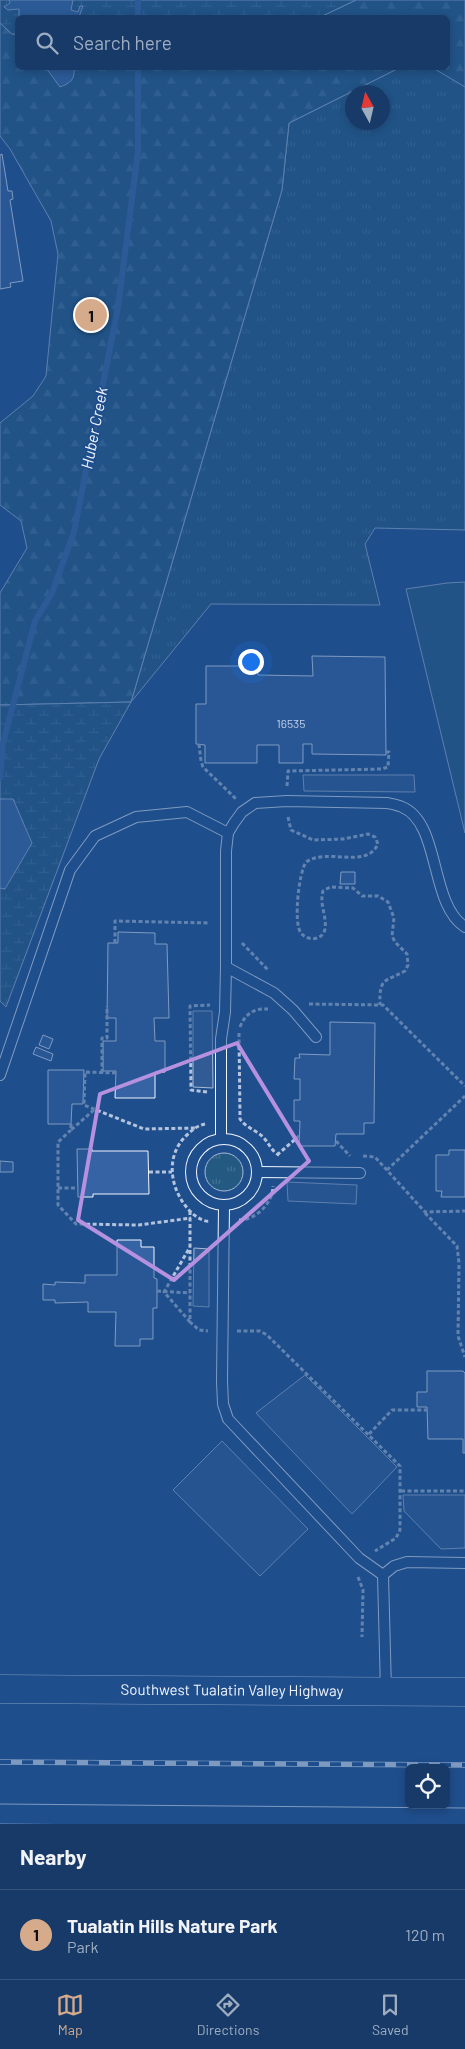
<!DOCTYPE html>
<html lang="en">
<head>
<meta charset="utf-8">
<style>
	body { margin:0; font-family:Barlow,sans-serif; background:#244571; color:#f1f3f6 }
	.controls { position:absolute; right:15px; bottom:15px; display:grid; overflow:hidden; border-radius:8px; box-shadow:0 2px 8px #0003 }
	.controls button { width:45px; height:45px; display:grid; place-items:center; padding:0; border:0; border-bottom:1px solid #36547d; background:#173a69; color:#f1f3f6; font:25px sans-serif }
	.compass { position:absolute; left:345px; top:85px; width:45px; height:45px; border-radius:50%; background:#173a69; box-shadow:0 2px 8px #0003; rotate:352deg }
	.you { position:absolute; left:250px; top:661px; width:18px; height:18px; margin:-12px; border:4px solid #fff; border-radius:50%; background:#1a73e8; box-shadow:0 0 0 8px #1a73e833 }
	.badge { display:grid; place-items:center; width:32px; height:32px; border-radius:50%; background:#d6ab8b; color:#111; font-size:16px; font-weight:700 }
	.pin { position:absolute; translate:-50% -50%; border:2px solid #fff; box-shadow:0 1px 5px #0006 }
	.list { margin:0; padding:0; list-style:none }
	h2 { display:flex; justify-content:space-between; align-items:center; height:65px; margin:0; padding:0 20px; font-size:21px }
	h2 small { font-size:16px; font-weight:400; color:#9eadc0 }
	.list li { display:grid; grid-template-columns:32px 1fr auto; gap:15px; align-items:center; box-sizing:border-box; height:90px; padding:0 20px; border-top:1px solid #36547d }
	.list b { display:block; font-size:19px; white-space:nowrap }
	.list p { margin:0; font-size:16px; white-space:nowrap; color:#9eadc0 }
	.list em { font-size:16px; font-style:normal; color:#9eadc0 }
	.icon { flex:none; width:28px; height:28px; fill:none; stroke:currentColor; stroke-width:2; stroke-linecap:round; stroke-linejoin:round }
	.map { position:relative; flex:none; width:465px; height:1824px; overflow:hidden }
	.search { position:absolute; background:#173a69; box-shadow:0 2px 8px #0003; left:15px; right:15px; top:15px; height:55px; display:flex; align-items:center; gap:12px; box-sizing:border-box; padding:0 18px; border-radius:8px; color:#9eadc0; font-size:19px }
	.sheet { height:155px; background:#173a69 }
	nav { display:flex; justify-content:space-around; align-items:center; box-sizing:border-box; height:70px; border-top:1px solid #36547d; background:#173a69; font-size:14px; color:#9eadc0 }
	nav a { display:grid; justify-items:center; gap:2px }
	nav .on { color:#d6ab8b }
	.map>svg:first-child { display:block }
</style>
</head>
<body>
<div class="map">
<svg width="465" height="1824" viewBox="0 0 465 1824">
	<defs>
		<pattern id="grass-tufts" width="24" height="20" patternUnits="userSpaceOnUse" patternTransform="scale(1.25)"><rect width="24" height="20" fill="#245a82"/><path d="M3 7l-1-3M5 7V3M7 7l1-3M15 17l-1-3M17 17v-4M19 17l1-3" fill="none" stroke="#447295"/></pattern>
		<pattern id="forest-firs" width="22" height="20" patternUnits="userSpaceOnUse" patternTransform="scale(1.25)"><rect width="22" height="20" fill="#245a82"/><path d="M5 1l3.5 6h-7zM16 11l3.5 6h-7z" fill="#447295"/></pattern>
		<pattern id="wetland-marsh" width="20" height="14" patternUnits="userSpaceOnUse" patternTransform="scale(1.25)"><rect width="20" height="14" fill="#245a82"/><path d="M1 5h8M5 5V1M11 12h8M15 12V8" fill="none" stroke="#447295"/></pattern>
	</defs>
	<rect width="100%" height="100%" fill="#1f4e8c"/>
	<g fill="url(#grass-tufts)" stroke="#a8bbd7" fill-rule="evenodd">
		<path d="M 322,0 L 465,0 L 465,530 L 375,528 L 365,544 L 380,605 L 211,604 L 131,702 L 282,190 L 289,123 L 399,68 L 448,68 L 448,18 L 350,17 ZM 352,92 L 382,92 L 382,122 L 352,122 Z"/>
		<circle cx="224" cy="1172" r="19"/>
	</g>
	<g fill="url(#forest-firs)" stroke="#a8bbd7">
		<polygon points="356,0 465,0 465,87 433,68 448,68 448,18 318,18"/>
		<polygon points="0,23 12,34 17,34 18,68 399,68 289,123 282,190 131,702 0,705 0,593 27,548 21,521 0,505 0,423 33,396 46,376 58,254 51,221 10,149 0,136"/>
	</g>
	<g fill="url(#wetland-marsh)" stroke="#a8bbd7">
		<polygon points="0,0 356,0 318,18 18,18 17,34 12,34 0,23"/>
		<polygon points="131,702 99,759 6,1007 0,1001 0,888 5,889 14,800 0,799 0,705"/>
	</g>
	<polygon fill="#245a82" stroke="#a8bbd7" points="465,582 465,833 406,589 447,583"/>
	<g fill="#305b95" stroke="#a8bbd7">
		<polygon points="303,775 414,775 415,792 304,791"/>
		<polygon points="193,1011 212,1011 213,1088 193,1087"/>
		<polygon points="287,1182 357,1185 356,1204 288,1201"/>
		<polygon points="194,1248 209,1249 209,1307 193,1306"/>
		<polygon points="305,1375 397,1467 352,1514 256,1413"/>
		<polygon points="222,1441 308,1529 260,1576 173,1490"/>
		<polygon points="403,1495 465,1495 465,1548 441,1549 404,1511"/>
	</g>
	<g fill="#3b69a3" stroke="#a8bbd7">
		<polygon points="9,0 73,0 71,10 78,12 80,6 83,6 79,17 19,17 19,9 8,10 4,7 10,3"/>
		<path d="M 46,68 L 74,68 C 75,79 71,83 60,87 Z"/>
		<polygon points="0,799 13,799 32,843 5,889 0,888"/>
	</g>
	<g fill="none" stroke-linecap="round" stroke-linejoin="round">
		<g stroke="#3b69a3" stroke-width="6">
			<polyline points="138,18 138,0"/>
			<polyline points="0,778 3,743 35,621 52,593 74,532 118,307 138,152 138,68"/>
		</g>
	</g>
	<g fill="#3563a3" stroke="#f2f6ff">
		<polygon points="2,154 8,191 12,191 13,199 10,200 23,281 10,283 11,287 0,289 0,155"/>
		<polygon points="312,656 385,657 386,755 312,754 312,744 303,744 303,763 279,763 279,745 257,745 257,763 205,763 205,745 196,744 196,704 206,704 206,666 257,666 258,675 313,676"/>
		<polygon points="341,872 355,872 355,884 340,884"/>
		<polygon points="118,932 155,933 155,944 167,944 169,1018 154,1018 155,1041 165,1041 165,1072 155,1072 155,1098 115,1098 116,1071 103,1071 103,1041 116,1041 116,1018 107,1018 108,943 118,943"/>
		<polygon points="330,1022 375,1023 374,1123 364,1123 364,1134 336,1134 335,1146 299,1146 300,1121 294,1121 294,1100 300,1100 300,1079 294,1079 295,1058 300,1058 299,1054 330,1055"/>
		<polygon points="43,1035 53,1039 49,1049 39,1045"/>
		<polygon points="36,1047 53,1054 51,1061 33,1054"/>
		<polygon points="48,1070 84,1070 83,1104 72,1104 71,1124 48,1124"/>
		<polygon points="77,1149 92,1149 92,1151 148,1151 149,1194 93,1194 93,1197 78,1197"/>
		<polygon points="449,1150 465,1150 465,1197 441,1197 442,1191 436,1191 436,1155 449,1155"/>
		<polygon points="0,1161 13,1162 13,1172 0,1172"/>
		<polygon points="117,1240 141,1240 141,1247 154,1247 154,1278 157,1279 157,1308 153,1308 153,1339 140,1339 140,1346 115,1346 116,1312 88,1312 88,1302 55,1303 55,1300 43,1300 43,1284 55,1285 55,1282 85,1283 85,1275 117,1275"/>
		<polygon points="427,1371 463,1371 465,1373 465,1453 463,1453 463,1439 428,1439 427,1407 417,1407 417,1392 427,1392"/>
	</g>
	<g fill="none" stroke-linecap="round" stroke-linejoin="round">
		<defs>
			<g id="service">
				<polyline points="226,967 274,993 293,1010 316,1037"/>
				<polyline points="0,1075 70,870 95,836 136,817 187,812 228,833"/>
				<circle cx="224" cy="1172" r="33"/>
				<path d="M 221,1139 L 221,1039 L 225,1012 L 226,967 L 226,851 L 228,833 L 234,823 L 242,812 L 255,803 L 287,801 L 387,803 C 392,804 398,805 402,807 C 441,823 429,904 465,927"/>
				<polyline points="257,1172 360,1173"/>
				<polyline points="224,1206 222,1381 223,1404 228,1419 359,1558 383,1575"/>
				<polyline points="386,1691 383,1575 394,1566 407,1562 465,1563"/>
			</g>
			<polyline id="minor" points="0,1814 465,1818"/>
			<g id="primary">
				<path id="s1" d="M 0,1689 L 465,1692"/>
			</g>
		</defs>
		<use href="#service" stroke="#f2f6ff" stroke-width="12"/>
		<use href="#minor" stroke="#f2f6ff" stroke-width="21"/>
		<use href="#primary" stroke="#f2f6ff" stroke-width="29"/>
		<g stroke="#b3c4dc" stroke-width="3" stroke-dasharray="4 2.5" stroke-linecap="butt">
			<polyline points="199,744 201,761 203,767 236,799"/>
			<polyline points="287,786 288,771 382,769 388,767 389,752 386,752"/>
			<path d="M 288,817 L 291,830 L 313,840 L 343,839 L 368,834 L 375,837 L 378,844 C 366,870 327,847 306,862 C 299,872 293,923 301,933 C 308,942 323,940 325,929 C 327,916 319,904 323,891 L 330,887 L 353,888 L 362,896 L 378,896 L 388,902 L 394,918 L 392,936 L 395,942 L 407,954 L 408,965 L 405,971 C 385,982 379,977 380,1005"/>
			<polyline points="115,943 115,921 210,923"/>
			<polyline points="242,943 269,971"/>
			<polyline points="309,1004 383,1005 465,1086"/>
			<path d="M 240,1027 C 245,1014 254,1008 268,1009"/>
			<path d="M 239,1033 L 240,1119 C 245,1127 256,1130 263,1137 C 269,1143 272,1152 279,1155"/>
			<polyline points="102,1073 102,1038 107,1038 107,1006"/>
			<polyline points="116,1073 85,1072 84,1105 144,1129 195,1128"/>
			<polyline points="207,1092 191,1090 190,1006 210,1005"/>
			<polyline points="71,1124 71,1130 95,1109"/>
			<path d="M 205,1124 C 199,1125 193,1129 188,1134 C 163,1156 170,1193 193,1214 C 198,1218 204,1222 210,1221"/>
			<polyline points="71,1130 58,1142 58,1205 76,1224 139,1225 191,1218"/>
			<polyline points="336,1141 350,1156"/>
			<polyline points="277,1155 299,1136"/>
			<polyline points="363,1156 375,1157 425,1212 465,1211"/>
			<polyline points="387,1170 465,1096"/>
			<polyline points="149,1172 172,1172"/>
			<polyline points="58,1188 78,1188"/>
			<polyline points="190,1211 190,1322 199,1330 208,1331"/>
			<polyline points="425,1213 457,1246 459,1263 458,1336 465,1357"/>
			<path d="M 239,1220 C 256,1220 273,1203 273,1186"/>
			<polyline points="157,1291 190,1293"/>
			<polyline points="190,1322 164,1292 190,1247"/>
			<polyline points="237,1331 260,1331 267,1335 400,1466 400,1530 396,1538 375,1551"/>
			<polyline points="369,1434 392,1410 427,1410"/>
			<polyline points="401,1491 465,1491"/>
			<polyline points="358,1577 363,1590 362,1637"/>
		</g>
		<use href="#service" stroke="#1f4e8c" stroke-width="10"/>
		<use href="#minor" stroke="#1f4e8c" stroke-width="19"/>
		<use href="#primary" stroke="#1f4e8c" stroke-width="28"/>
		<defs>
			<polyline id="rail" points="0,1762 465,1765"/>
		</defs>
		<use href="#rail" stroke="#f2f6ff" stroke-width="5.5"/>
		<use href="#rail" stroke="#1f4e8c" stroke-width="4" stroke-dasharray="11" stroke-linecap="butt"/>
	</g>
	<path d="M0 0H465V1824H0ZM 237,1043 L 309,1161 L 174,1280 L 78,1220 L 100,1094 Z" fill="#1f4e8c" fill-opacity=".55" fill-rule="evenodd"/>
	<path fill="none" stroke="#b691df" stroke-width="4" stroke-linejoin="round" d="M 237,1043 L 309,1161 L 174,1280 L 78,1220 L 100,1094 Z"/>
	<g text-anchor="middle" stroke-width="4" stroke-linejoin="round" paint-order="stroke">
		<g font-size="12" fill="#c3d1e8">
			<text x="291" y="728">16535</text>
		</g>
		<g font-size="15" fill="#f2f6ff" stroke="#1f4e8c">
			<text dy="5" stroke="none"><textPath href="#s1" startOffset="232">Southwest Tualatin Valley Highway</textPath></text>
		</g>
		<g font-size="16" font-style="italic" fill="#f2f6ff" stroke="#1f4e8c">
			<text transform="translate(94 428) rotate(-79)" y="6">Huber Creek</text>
		</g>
	</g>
</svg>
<div class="controls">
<button><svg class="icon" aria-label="locate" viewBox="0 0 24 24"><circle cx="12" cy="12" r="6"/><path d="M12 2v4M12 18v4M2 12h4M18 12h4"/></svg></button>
</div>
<svg class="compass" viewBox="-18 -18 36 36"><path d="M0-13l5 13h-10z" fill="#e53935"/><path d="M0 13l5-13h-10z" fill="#9eadc0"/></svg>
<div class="you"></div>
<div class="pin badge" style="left:91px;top:315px">1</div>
<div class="search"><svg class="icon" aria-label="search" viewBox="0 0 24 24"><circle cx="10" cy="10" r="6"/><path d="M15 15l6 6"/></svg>Search here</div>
</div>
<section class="sheet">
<h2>Nearby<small></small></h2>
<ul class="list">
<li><span class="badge">1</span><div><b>Tualatin Hills Nature Park</b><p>Park</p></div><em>120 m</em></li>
</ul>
</section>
<nav>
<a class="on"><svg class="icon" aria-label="map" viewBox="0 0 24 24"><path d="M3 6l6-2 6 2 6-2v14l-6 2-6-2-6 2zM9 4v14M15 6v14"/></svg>Map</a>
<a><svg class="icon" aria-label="directions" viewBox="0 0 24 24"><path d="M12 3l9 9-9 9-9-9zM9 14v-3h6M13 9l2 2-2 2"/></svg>Directions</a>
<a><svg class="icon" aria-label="saved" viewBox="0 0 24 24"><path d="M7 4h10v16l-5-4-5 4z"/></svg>Saved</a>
</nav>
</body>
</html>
